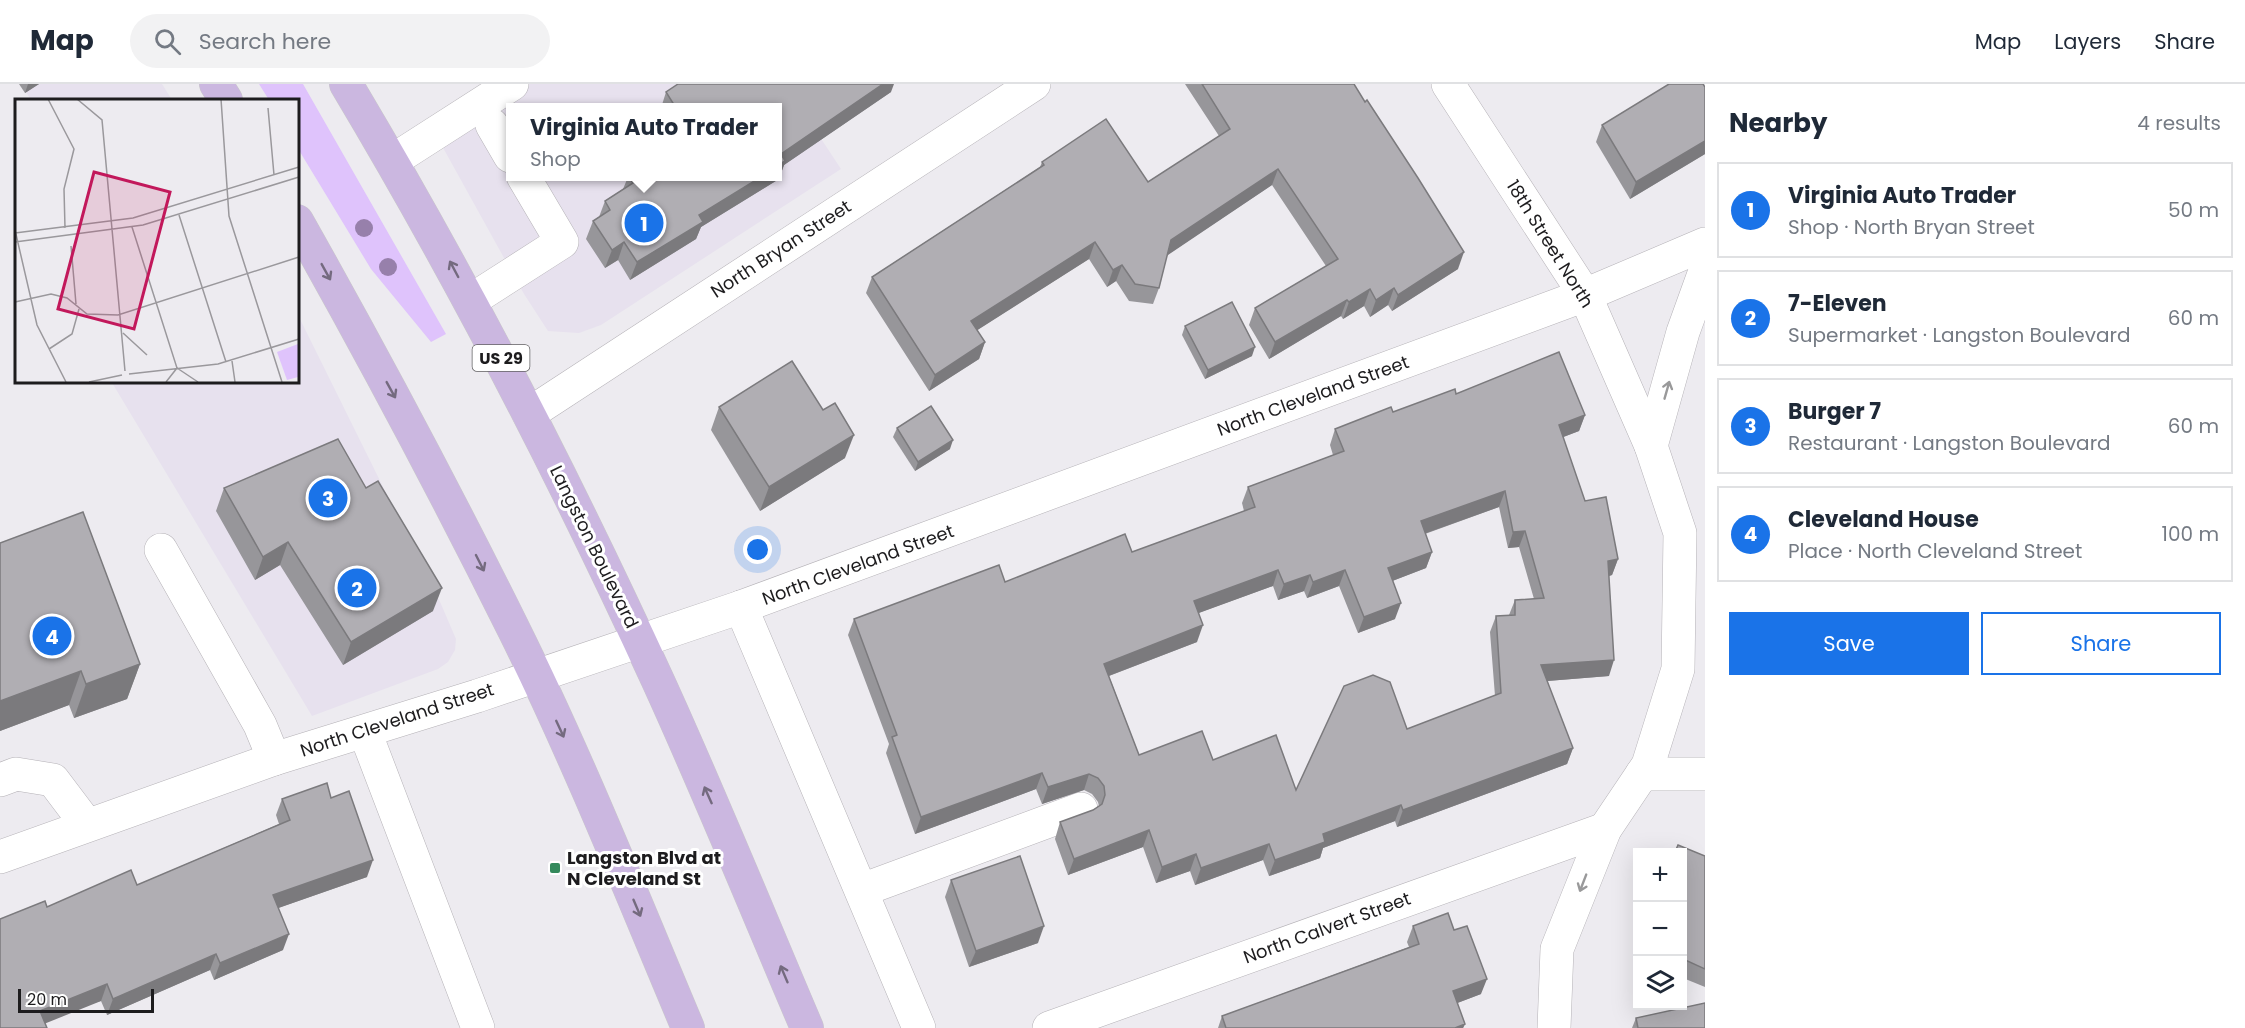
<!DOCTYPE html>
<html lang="en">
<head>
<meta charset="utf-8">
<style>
	body { margin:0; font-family:Poppins,sans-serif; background:#f2f2f3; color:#1f2937 }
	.controls { position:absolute; right:18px; bottom:18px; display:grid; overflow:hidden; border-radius:0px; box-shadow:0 6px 24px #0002 }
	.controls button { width:54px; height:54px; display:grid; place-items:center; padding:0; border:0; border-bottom:2px solid #e0e1e3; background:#fff; color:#1f2937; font:30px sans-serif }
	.scale { position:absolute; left:18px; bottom:15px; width:136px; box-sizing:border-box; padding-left:6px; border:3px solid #1d1c1e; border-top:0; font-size:16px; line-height:21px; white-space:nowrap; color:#1d1c1e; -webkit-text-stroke:4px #fff; paint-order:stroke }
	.you { position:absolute; left:758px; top:466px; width:21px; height:21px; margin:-15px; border:4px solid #fff; border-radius:50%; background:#1a73e8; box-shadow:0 0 0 9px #1a73e833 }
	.badge { display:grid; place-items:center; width:39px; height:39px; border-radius:50%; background:#1a73e8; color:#fff; font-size:20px; font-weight:700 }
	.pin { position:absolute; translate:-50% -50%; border:3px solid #fff; box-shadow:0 2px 6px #0006 }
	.popup { position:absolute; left:506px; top:19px; width:276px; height:78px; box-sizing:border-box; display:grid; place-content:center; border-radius:0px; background:#fff; filter:drop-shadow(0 2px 4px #0005); font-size:20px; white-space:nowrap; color:#747a83 }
	.popup b { font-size:22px; color:#1f2937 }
	.popup::after { content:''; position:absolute; left:50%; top:100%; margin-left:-12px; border:12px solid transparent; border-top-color:#fff }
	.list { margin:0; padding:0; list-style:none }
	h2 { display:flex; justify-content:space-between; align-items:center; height:78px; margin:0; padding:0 24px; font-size:26px }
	h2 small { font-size:20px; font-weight:400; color:#747a83 }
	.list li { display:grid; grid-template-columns:39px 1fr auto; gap:18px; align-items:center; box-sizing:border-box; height:96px; margin:0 12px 12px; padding:0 12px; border:2px solid #e0e1e3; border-radius:0px }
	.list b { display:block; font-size:22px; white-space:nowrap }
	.list p { margin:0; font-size:20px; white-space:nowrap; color:#747a83 }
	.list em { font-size:20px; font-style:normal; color:#747a83 }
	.actions { display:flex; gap:12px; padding:18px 24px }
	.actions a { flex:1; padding:14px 0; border:2px solid #1a73e8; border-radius:0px; text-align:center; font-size:21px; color:#1a73e8 }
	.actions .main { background:#1a73e8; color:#fff }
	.icon { flex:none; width:33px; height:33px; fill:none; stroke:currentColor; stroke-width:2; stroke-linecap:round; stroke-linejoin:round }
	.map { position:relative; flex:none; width:1705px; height:944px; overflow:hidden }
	header { display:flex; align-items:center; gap:36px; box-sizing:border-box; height:84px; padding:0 30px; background:#fff; border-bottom:2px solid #e0e1e3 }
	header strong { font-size:28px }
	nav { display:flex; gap:33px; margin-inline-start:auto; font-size:21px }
	.search { width:420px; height:54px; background:#f2f2f3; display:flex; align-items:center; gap:15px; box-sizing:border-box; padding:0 21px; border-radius:33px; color:#747a83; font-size:22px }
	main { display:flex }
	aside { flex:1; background:#fff }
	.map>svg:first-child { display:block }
</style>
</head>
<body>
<header>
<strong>Map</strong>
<div class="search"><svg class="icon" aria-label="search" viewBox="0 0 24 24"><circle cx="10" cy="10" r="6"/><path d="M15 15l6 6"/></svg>Search here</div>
<nav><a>Map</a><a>Layers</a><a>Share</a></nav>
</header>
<main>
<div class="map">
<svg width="1705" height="944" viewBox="0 0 1705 944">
	<rect width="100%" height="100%" fill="#edebf0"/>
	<g fill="#e7e1ee" fill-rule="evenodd">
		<polygon points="21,0 162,0 172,16 31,16"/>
		<path d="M 513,0 L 785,0 L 841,85 L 601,241 L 579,249 L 548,247 L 524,210 L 436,51 ZM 510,24 L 777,24 L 777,92 L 510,92 Z"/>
		<polygon points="297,229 441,520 456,555 455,566 448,578 438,585 312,632 111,297 297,297"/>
	</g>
	<polygon fill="#dfc3fc" points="259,0 303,0 446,250 431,258 371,185 297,63 297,16 269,16"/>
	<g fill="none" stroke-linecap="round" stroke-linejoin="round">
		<defs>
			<g id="minor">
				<polyline points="1448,0 1585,211 1651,362 1680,449 1678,585 1648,681 1605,745 1557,865 1554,944"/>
				<polyline points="492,41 510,72"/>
				<polyline points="392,77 512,0"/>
				<polyline points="470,217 562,158 523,92"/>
				<polyline points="529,330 1034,0"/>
				<polyline points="1651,362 1683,248 1705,187"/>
				<polyline points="161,466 260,641 274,675"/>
				<polyline points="741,523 919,944"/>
				<polyline points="365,648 478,944"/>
				<polyline points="1642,690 1705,690"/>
				<polyline points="0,696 16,690 53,696 87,741"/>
				<polyline points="0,773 274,675 477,612 741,523 1585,211 1705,160"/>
				<polyline points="862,806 1081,725"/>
				<polyline points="1049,944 1605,745"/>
			</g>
			<g id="major">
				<polyline points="216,0 226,16"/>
				<path d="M 346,0 C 462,194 565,394 659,599 C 711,713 758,829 807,944"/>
				<path d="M 297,137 C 373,272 445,407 514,546 C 578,675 632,811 688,944"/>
			</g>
		</defs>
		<use href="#minor" stroke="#b5b2b7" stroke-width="34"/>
		<use href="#major" stroke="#c9c9c9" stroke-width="34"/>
		<use href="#minor" stroke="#fff" stroke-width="33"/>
		<use href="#major" stroke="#cbb7e0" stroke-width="33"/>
	</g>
	<g fill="#9780ab">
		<circle cx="364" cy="144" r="9"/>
		<circle cx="388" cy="183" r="9"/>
	</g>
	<g fill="#97969a" fill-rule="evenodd">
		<polygon points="19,0 39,0 25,9"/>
		<polygon points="1185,0 1354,0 1458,185 1392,227 1388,221 1370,233 1364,222 1343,235 1341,232 1269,275 1249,241 1255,224 1326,182 1272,101 1167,171 1159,204 1153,220 1129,217 1116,197 1107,203 1089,175 977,246 985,258 979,275 929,307 866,209 872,193 1040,83 1042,78 1148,98 1219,52"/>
		<polygon points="1705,3 1705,70 1630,115 1596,58 1602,41"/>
		<polygon points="666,8 891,8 784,81 779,95 701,143 696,155 630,196 618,176 605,184 586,155 593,137 599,133 605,117 623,105 628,93 777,93 777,24 661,24"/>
		<polygon points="1185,242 1252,272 1205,295 1182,251"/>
		<path d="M 1456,310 L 1585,331 L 1579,347 L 1563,353 L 1585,417 L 1618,475 L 1612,491 L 1609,492 L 1609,592 L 1547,597 L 1573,664 L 1567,680 L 1397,743 L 1395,737 L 1323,764 L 1320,774 L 1269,792 L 1263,776 L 1195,801 L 1190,787 L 1156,799 L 1143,763 L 1068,791 L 1055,755 L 1060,738 L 1093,726 L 1099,722 L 1098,718 L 1092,710 L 1084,706 L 1042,720 L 1036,705 L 915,750 L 886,669 L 889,660 L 848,551 L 854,535 L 1005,498 L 1132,468 L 1244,427 L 1242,419 L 1248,403 L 1333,371 L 1330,361 L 1335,345 ZM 1499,423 L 1508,464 L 1519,463 L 1534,515 L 1515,516 L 1509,531 L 1496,532 L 1490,548 L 1495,612 L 1407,645 L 1296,706 L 1213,676 L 1139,671 L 1109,592 L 1197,558 L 1198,529 L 1273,502 L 1278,516 L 1304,507 L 1307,514 L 1339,502 L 1358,549 L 1395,535 L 1392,497 L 1426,484 L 1432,468 L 1425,450 Z"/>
		<polygon points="719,323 823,326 845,374 760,427 711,346"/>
		<polygon points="897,344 950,365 915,387 893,353"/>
		<polygon points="224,404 433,527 343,581 280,481 255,496 216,427"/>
		<polygon points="0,459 140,580 127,615 74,634 69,621 0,647"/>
		<polygon points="331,714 367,793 278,824 283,866 214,896 210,886 107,931 101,917 0,944 47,823 137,801 279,740 276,731 282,715"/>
		<polygon points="1683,768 1705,772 1705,903 1683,894"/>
		<polygon points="951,796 1038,859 969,883 945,813"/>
		<polygon points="1413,842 1454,846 1481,910 1457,919 1465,940 1463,944 1218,944 1222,932 1409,863 1407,858"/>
		<polygon points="1638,860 1638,875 1633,873"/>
		<polygon points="1636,934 1705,944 1632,944"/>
	</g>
	<g fill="#7b7a7d">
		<polygon points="28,0 39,0 25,9"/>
		<polygon points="883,0 894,0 891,8 784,81 779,95 701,143 696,155 630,196 637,178 699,131 761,93 777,93 777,79 781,70"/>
		<polygon points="1705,57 1705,70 1630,115 1636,98"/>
		<polygon points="1278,85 1272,101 1165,173 1171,156"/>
		<polygon points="624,158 618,176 605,184 612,166"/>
		<polygon points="1095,158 1089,175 965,254 971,237"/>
		<polygon points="1464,168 1458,185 1392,227 1398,211"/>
		<polygon points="1122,181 1116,197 1107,203 1113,186"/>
		<polygon points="1394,204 1388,221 1370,233 1376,216"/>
		<polygon points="1370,205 1364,222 1343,235 1349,218"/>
		<polygon points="1347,216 1341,232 1269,275 1275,258"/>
		<polygon points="985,258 979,275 929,307 935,291"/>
		<polygon points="1255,263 1252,272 1205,295 1208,286"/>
		<polygon points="1585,331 1579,347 1553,357 1559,341"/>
		<polygon points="854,351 845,374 760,427 769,403"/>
		<polygon points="953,356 950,365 915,387 918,378"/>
		<polygon points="1505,407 1499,423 1415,453 1421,437"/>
		<polygon points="1525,447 1519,463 1508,464 1513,448"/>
		<polygon points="288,458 280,481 255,496 263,473"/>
		<polygon points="1432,468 1426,484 1382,501 1388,484"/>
		<polygon points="1618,475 1612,491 1602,494 1608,477"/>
		<polygon points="1278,486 1273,502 1188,533 1194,517"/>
		<polygon points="1345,486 1339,502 1307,514 1313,498"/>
		<polygon points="1310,491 1304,507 1278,516 1284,500"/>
		<polygon points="442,504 433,527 343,581 351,558"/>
		<polygon points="1401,519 1395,535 1358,549 1364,533"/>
		<polygon points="1203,541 1197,558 1098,596 1104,580"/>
		<polygon points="1614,576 1609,592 1535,598 1541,581"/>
		<polygon points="140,580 127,615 74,634 86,600"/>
		<polygon points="81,587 69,621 0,647 0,617"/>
		<polygon points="1573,664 1567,680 1397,743 1403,726"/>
		<polygon points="1042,689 1036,705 915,750 921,733"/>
		<polygon points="1089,690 1084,706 1042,720 1048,703"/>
		<polygon points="1401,721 1395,737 1323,764 1320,774 1269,792 1275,776 1323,750"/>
		<polygon points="1149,746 1143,763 1068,791 1074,775"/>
		<polygon points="1269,760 1263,776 1195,801 1201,784"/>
		<polygon points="1196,770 1190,787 1156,799 1162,783"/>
		<polygon points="373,776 367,793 267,828 273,811"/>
		<polygon points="1044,842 1038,859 969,883 976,867"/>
		<polygon points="289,850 283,866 214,896 220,879"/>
		<polygon points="216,870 210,886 107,931 113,915"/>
		<polygon points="1487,895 1481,910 1447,923 1453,907"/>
		<polygon points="107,900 101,917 34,944 40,927"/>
		<polygon points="1465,940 1463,944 1455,944 1455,943"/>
	</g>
	<g fill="#b0aeb3" stroke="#7b7a7d" stroke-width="1.5" fill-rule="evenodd">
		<polygon points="678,0 883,0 781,70 785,77 777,82 777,24 676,24 666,8"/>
		<polygon points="1202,0 1354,0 1365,18 1367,16 1418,94 1464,168 1398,211 1394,204 1376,216 1370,205 1349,218 1347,216 1275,258 1255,224 1338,175 1278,85 1171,156 1159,204 1135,200 1122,181 1113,186 1095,158 971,237 985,258 935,291 872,193 1044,81 1042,78 1106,35 1148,98 1230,45"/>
		<polygon points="1669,0 1703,0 1705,3 1705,57 1636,98 1602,41"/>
		<polygon points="629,93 761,93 699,131 703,138 637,178 624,158 612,166 593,137 610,126 605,117 633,99"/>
		<polygon points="1232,218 1255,263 1208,286 1185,242"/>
		<path d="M 1559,268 L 1585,331 L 1559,341 L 1585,417 L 1606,413 L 1618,475 L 1608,477 L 1614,576 L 1541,581 L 1573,664 L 1403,726 L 1401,721 L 1323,750 L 1325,758 L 1275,776 L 1269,760 L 1201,784 L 1196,770 L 1162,783 L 1149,746 L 1074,775 L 1060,738 L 1093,726 L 1102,720 L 1105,711 L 1104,702 L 1098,694 L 1089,690 L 1048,703 L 1042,689 L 921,733 L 892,653 L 897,651 L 854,535 L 999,481 L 1005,498 L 1125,450 L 1132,468 L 1255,423 L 1248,403 L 1344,367 L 1335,345 L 1391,323 L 1393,328 L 1455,305 L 1456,310 ZM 1505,407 L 1513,448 L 1525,447 L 1544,514 L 1515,516 L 1515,531 L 1496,532 L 1501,609 L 1407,645 L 1390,598 L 1373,591 L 1344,602 L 1296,706 L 1276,651 L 1213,676 L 1202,647 L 1139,671 L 1104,580 L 1203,541 L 1194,517 L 1278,486 L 1284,500 L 1310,491 L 1313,498 L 1345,486 L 1364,533 L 1401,519 L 1388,484 L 1432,468 L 1421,437 Z"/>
		<polygon points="792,277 823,326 835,319 854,351 769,403 719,323"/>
		<polygon points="931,322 953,356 918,378 897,344"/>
		<polygon points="338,355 366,404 378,397 442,504 351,558 288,458 263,473 224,404"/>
		<polygon points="83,428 140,580 86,600 81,587 0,617 0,459"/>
		<polygon points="327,699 331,714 349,707 373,776 273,811 289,850 220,879 216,870 113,915 107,900 40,927 47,944 0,944 0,835 45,817 47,823 131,786 137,801 290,736 282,715"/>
		<polygon points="1678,761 1705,772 1705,885 1683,875 1683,768 1675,768"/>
		<polygon points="1020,772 1044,842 976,867 951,796"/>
		<polygon points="1448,829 1454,846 1467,842 1487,895 1453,907 1465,940 1455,944 1226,944 1222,932 1419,860 1413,842"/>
		<polygon points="1705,919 1705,944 1638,944 1636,934"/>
	</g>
	<defs><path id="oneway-shaft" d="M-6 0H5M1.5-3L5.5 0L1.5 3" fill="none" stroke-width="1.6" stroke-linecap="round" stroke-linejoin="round" transform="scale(1.5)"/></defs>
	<g stroke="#746a7f">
		<use href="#oneway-shaft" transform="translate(454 185) rotate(-118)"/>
		<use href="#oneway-shaft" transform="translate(326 188) rotate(61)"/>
		<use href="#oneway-shaft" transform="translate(391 306) rotate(61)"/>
		<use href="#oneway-shaft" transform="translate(480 479) rotate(63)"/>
		<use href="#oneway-shaft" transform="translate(560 645) rotate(65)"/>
		<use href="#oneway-shaft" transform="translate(708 711) rotate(-114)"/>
		<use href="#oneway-shaft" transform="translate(637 824) rotate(67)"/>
		<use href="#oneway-shaft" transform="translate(784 890) rotate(-113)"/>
	</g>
	<g stroke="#99999a">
		<use href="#oneway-shaft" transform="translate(1667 306) rotate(-74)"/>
		<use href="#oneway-shaft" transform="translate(1583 799) rotate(111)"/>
	</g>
	<rect fill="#34895c" stroke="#fff" stroke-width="2" x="549" y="778" width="12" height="12" rx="3"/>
	<g text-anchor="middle" stroke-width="6" stroke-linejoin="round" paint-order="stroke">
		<rect fill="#fff" stroke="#616062" stroke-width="1.5" x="472.5" y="261" width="57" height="26" rx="4.5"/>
		<g font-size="16" font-weight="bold" fill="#1d1c1e">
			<text x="501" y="280">US 29</text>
		</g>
		<g font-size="18" fill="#1d1c1e" stroke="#fff">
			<text transform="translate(1550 160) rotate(58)" y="6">18th Street North</text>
			<text transform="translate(781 165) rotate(-33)" y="6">North Bryan Street</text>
			<text transform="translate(1313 312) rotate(-20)" y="6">North Cleveland Street</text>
			<text transform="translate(594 463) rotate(64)" y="6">Langston Boulevard</text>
			<text transform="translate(858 481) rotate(-20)" y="6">North Cleveland Street</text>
			<text transform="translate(397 636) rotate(-18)" y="6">North Cleveland Street</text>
			<text transform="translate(1327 844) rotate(-20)" y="6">North Calvert Street</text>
		</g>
		<g font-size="18" font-weight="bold" fill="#1d1c1e" stroke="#fff" text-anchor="start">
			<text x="567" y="780">Langston Blvd at<tspan x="567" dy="21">N Cleveland St</tspan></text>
		</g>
	</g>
	<g transform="translate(15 15)">
		<rect width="284" height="284" fill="#edebf0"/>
		<path d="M 283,245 L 283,278 L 272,281 L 262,253 Z" fill="#dfc3fc"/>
		<path fill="none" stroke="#9a989c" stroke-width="1.5" d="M 33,0 L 59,50 L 49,90 L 50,129M 62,0 L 87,21 L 110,272M 206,0 L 214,117 L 267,283M 253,9 L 259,76M 164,116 L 211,263M 117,128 L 162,269 L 151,283M 0,131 L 22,226 L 51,283M 0,134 L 118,119 L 284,68M 0,143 L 128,126 L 284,78M 56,147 L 61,205M 0,203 L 36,195 L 52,199 L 72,215 L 103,216 L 284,158M 108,234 L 132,256M 34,250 L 57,235 L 64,210M 217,262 L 220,283M 162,269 L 183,283M 114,275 L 203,265 L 284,240M 74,283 L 107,276"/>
		<path fill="#c2185b" fill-opacity="0.15" stroke="#c2185b" stroke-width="3" d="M 79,73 L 155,93 L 119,230 L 43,210 Z"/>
		<rect width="284" height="284" fill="none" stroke="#1d1c1e" stroke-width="3"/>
	</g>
</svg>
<div class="controls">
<button>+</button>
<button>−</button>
<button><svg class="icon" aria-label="layers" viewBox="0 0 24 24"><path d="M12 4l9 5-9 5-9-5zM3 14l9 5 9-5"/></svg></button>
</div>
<div class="scale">20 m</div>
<div class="you"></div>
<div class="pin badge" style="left:644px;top:139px">1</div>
<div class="popup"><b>Virginia Auto Trader</b>Shop</div>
<div class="pin badge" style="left:357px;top:504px">2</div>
<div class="pin badge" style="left:328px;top:414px">3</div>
<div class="pin badge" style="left:52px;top:552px">4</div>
</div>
<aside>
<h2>Nearby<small>4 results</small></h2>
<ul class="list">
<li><span class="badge">1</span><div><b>Virginia Auto Trader</b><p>Shop · North Bryan Street</p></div><em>50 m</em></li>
<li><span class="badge">2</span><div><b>7-Eleven</b><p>Supermarket · Langston Boulevard</p></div><em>60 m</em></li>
<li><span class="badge">3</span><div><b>Burger 7</b><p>Restaurant · Langston Boulevard</p></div><em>60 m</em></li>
<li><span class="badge">4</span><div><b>Cleveland House</b><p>Place · North Cleveland Street</p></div><em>100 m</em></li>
</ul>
<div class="actions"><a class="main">Save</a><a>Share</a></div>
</aside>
</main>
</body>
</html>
